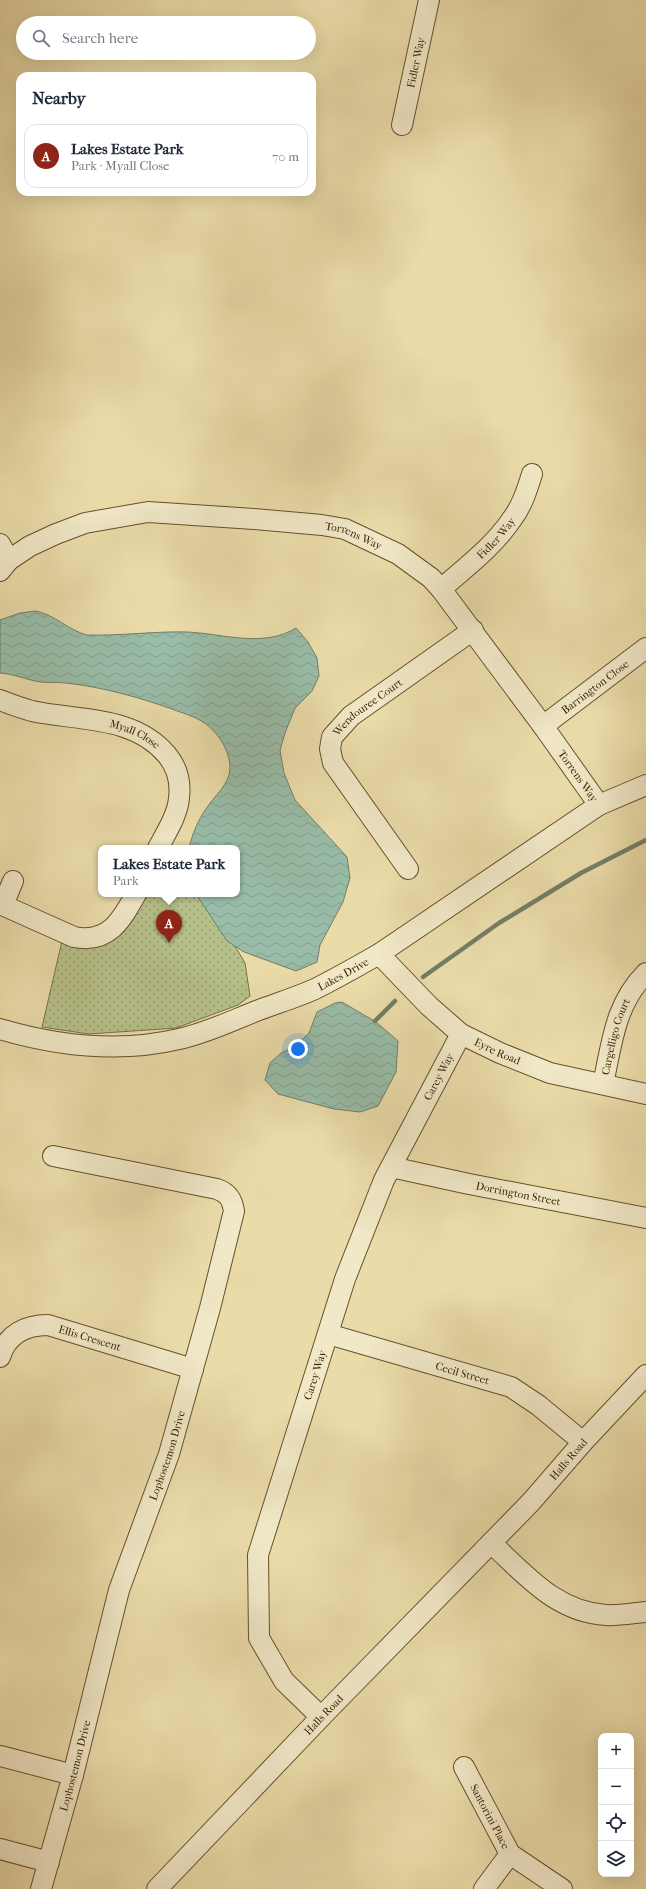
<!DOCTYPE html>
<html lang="en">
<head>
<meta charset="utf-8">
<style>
	body { margin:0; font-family:"IM FELL French Canon",serif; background:#f2f2f3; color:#1f2937 }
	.controls { position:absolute; right:12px; bottom:12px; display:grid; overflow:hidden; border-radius:8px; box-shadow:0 4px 16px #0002 }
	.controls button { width:36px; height:36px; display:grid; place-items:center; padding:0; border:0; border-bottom:1px solid #e0e1e3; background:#fff; color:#1f2937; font:20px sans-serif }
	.you { position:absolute; left:298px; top:1049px; width:14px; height:14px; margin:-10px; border:3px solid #fff; border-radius:50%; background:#1a73e8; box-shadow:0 0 0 6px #1a73e833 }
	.badge { display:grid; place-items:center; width:26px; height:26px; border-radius:50%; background:#8f2418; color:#fff; font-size:13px; font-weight:700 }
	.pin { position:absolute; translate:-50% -33px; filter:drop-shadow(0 1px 2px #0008) }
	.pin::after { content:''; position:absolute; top:21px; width:14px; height:12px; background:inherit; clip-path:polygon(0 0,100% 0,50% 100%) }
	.popup { position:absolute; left:98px; top:845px; width:142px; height:52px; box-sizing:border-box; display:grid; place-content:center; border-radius:8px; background:#fff; filter:drop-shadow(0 1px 3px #0005); font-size:13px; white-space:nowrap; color:#747a83 }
	.popup b { font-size:15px; color:#1f2937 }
	.popup::after { content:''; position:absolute; left:50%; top:100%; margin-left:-8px; border:8px solid transparent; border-top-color:#fff }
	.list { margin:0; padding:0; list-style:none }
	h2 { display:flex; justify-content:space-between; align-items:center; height:52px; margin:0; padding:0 16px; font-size:17px }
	h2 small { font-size:13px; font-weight:400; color:#747a83 }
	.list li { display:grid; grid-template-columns:26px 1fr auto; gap:12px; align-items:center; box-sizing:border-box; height:64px; margin:0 8px 8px; padding:0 8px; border:1px solid #e0e1e3; border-radius:12px }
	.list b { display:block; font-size:15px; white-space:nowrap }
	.list p { margin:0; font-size:13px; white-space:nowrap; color:#747a83 }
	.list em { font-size:13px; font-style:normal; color:#747a83 }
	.icon { flex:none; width:22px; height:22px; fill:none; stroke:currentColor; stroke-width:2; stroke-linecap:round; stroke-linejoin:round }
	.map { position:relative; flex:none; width:646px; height:1889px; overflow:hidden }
	.search { position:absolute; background:#fff; box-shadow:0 4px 16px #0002; left:16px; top:16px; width:300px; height:44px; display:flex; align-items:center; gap:10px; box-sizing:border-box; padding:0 14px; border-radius:22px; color:#747a83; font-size:15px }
	.panel { position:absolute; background:#fff; box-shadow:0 4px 16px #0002; left:16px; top:72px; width:300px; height:124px; border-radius:12px }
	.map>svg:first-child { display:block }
</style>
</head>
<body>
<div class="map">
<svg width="646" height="1889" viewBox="0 0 646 1889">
	<defs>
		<pattern id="park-dots" width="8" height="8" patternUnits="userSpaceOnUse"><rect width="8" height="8" fill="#b6c089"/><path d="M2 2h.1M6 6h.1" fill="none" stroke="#959c6e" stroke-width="1.8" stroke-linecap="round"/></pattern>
		<pattern id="water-waves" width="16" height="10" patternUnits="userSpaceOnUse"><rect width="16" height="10" fill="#98bca8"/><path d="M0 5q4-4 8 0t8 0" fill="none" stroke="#84a18f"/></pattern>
	</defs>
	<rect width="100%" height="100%" fill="#eadca9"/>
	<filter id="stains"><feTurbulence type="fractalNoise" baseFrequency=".005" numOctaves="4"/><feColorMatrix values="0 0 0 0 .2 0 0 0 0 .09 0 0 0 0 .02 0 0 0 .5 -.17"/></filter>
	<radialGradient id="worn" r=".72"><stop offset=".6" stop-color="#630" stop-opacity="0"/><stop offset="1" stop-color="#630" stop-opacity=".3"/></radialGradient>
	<polygon fill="url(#park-dots)" stroke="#787046" points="143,894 204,894 245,963 250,996 238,1005 176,1028 89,1034 42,1027 62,941 77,947 104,945 132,919"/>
	<g fill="url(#water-waves)" stroke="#727e66">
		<path d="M 36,611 C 55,615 68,630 87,635 C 121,636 155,631 188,632 C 224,634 264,648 296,628 L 308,642 L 317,658 L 319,676 L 312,691 L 295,708 L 285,733 L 280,750 L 284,773 L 295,800 L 347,857 L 350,878 L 343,902 L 320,945 L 317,962 L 296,971 L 244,952 L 227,941 L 196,894 L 237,894 L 237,848 L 189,848 C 192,835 198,820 206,809 C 214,796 230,784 230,768 C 230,750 217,731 203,722 C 194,716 182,713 172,709 C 138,697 102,687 66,683 C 58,682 50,683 41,682 C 27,680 14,674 0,673 L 0,620 L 20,613 Z"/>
		<polygon points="342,1002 376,1022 398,1041 396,1072 378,1106 360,1112 334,1109 278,1094 265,1080 270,1063 281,1053 296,1046 309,1033 317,1012 335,1003"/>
	</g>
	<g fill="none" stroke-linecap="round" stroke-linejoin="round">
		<g stroke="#727e66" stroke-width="4.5">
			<polyline points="423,977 499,923 581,873 646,840"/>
			<polyline points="375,1021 395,1001"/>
		</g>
		<defs>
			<g id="minor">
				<path id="s1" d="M 402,125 L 429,0"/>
				<polyline points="0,544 9,560"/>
				<path id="s2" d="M 0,571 L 9,560 L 30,546 L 56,534 L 85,523 L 148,512 L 254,519 L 322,525 L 345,529 L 398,554 L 431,578 L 441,589 L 543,726 L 599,805"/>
				<path id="s3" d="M 441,589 C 466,567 494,546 512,519 C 522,506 527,490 532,474"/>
				<path id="s4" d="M 0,700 C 10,704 21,708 32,711 C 77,721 134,715 167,755 C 177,767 181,782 179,798 C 178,814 166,833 158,848"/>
				<path id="s5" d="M 543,726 L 646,648"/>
				<path id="s6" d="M 408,869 L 333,763 L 330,749 L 332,737 L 351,716 L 473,630"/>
				<path d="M 0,904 L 74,937 C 108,944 121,921 136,894"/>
				<polyline points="3,905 13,881"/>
				<path id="s7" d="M 379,954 L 429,1006 L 461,1034 L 500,1053 L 550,1073 L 646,1094"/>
				<path id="s8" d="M 0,1029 C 58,1046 120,1053 179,1039 C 207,1033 233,1020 259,1010 C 278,1003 297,997 315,989 C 337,978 358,966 379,954 L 599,805 L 646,785"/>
				<path id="s9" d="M 603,1084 C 612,1043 615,1004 646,973"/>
				<path id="s10" d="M 391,1167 L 469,1184 L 646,1218"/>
				<path id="s11" d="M 328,1334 L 511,1387 L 538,1405 L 583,1442"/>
				<path id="s12" d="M 0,1357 C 7,1334 26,1325 48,1325 L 193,1369"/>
				<path d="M 491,1543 C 526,1575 556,1612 606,1615 C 619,1616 633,1613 646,1612"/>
				<path id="s13" d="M 321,1717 L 284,1681 L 259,1638 L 258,1555 L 345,1279 L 384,1180 L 461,1034"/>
				<polyline points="0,1756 73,1775"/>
				<path id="s14" d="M 464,1767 L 510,1854 L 562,1889"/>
				<polyline points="0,1849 49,1862"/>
				<path id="s15" d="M 41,1889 L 73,1775 L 119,1590 L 169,1454 L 210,1308 L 234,1211 C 232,1199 228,1193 217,1189 L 53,1156"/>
				<path id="s16" d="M 157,1889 L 321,1717 L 531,1502 L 583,1442 L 646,1375"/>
				<polyline points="484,1889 510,1854"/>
			</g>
		</defs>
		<use href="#minor" stroke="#66502c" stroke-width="22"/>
		<use href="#minor" stroke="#f1e8c7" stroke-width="20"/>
	</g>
	<g text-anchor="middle" stroke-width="3" stroke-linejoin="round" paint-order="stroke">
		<g font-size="11" fill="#3a2102" stroke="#f1e8c7">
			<text dy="4" stroke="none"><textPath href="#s1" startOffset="64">Fidler Way</textPath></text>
			<text dy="4" stroke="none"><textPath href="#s2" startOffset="371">Torrens Way</textPath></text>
			<text dy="4" stroke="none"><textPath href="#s3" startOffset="75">Fidler Way</textPath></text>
			<text dy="4" stroke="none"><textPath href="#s5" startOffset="65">Barrington Close</textPath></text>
			<text dy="4" stroke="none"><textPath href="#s6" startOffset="203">Wendouree Court</textPath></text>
			<text dy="4" stroke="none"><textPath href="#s4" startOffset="140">Myall Close</textPath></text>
			<text dy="4" stroke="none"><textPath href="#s2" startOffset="707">Torrens Way</textPath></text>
			<text dy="4" stroke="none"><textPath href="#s8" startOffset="358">Lakes Drive</textPath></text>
			<text dy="4" stroke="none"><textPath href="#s9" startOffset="49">Cargelligo Court</textPath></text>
			<text dy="4" stroke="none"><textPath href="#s7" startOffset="155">Eyre Road</textPath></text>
			<text dy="4" stroke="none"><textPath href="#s13" startOffset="697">Carey Way</textPath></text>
			<text dy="4" stroke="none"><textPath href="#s10" startOffset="130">Dorrington Street</textPath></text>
			<text dy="4" stroke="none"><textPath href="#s12" startOffset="106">Ellis Crescent</textPath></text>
			<text dy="4" stroke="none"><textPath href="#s11" startOffset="140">Cecil Street</textPath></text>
			<text dy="4" stroke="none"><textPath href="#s13" startOffset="373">Carey Way</textPath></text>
			<text dy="4" stroke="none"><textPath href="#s15" startOffset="452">Lophostemon Drive</textPath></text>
			<text dy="4" stroke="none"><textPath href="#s16" startOffset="595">Halls Road</textPath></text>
			<text dy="4" stroke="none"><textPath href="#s16" startOffset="241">Halls Road</textPath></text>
			<text dy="4" stroke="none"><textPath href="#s15" startOffset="128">Lophostemon Drive</textPath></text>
			<text dy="4" stroke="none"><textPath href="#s14" startOffset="56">Santorini Place</textPath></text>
		</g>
	</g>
	<rect width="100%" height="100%" filter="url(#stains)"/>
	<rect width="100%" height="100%" fill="url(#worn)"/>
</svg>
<div class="controls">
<button>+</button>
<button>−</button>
<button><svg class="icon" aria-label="locate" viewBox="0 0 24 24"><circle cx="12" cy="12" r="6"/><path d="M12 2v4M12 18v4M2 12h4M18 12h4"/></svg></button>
<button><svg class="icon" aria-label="layers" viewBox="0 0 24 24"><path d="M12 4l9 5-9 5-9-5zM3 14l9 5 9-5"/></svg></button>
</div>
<div class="you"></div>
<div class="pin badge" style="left:169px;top:943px">A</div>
<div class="popup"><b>Lakes Estate Park</b>Park</div>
<div class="search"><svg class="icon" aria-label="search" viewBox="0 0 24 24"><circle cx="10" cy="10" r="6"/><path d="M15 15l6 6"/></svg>Search here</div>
<section class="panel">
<h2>Nearby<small></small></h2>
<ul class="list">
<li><span class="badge">A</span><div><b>Lakes Estate Park</b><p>Park · Myall Close</p></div><em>70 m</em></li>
</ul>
</section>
</div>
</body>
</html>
